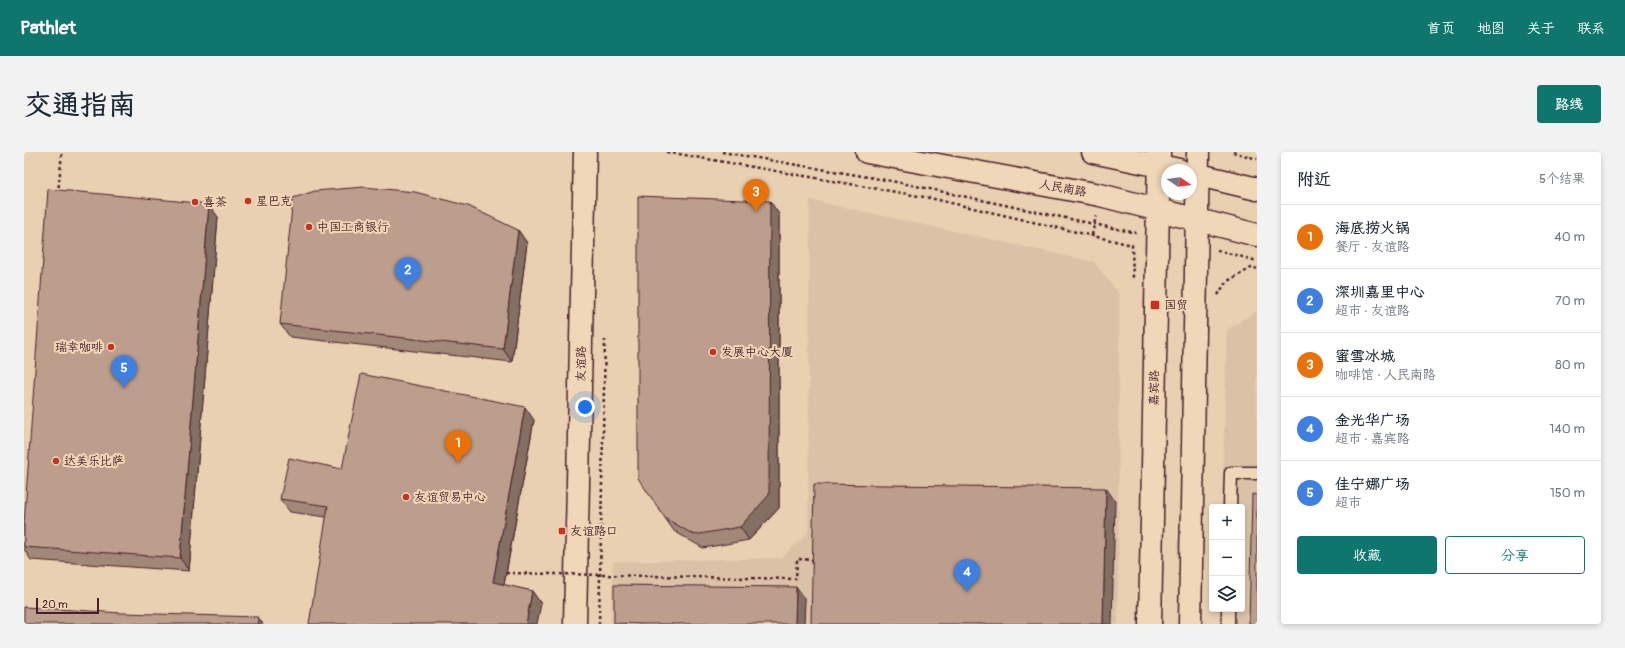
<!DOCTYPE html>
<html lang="zh">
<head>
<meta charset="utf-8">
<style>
	body { margin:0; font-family:Pangolin,"LXGW WenKai TC",sans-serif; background:#f2f2f3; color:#1f2937 }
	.controls { position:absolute; right:12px; bottom:12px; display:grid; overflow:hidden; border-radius:4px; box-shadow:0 2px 6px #0003 }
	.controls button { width:36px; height:36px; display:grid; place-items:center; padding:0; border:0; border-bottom:1px solid #e0e1e3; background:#fff; color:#1f2937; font:20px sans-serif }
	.compass { position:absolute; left:1137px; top:12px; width:36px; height:36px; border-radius:50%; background:#fff; box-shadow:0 2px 6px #0003; rotate:103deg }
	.scale { position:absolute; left:12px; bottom:10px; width:63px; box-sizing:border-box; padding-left:4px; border:2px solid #4a1f2b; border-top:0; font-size:11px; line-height:14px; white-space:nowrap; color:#4a1f2b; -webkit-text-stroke:3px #efd7b7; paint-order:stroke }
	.you { position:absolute; left:561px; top:255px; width:14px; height:14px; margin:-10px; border:3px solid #fff; border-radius:50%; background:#1a73e8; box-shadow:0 0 0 6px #1a73e833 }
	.badge { display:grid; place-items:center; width:26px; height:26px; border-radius:50%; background:#0f766e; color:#fff; font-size:13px; font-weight:700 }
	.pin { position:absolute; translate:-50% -33px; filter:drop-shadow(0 1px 2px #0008) }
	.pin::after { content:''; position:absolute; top:21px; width:14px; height:12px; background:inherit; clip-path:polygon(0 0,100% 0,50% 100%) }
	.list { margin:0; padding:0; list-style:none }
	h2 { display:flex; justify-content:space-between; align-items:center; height:52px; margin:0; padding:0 16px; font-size:17px }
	h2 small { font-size:13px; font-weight:400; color:#747a83 }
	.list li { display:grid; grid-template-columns:26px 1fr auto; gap:12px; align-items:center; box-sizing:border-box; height:64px; padding:0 16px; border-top:1px solid #e0e1e3 }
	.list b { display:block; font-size:15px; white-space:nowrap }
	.list p { margin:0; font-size:13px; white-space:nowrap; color:#747a83 }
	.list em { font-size:13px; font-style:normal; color:#747a83 }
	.actions { display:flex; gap:8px; padding:12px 16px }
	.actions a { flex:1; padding:9px 0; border:1px solid #0f766e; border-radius:4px; text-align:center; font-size:14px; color:#0f766e }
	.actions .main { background:#0f766e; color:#fff }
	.icon { flex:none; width:22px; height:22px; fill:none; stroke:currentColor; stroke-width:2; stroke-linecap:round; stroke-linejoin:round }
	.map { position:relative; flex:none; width:1233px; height:472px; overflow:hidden; border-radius:4px }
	header { display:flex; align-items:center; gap:24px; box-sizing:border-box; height:56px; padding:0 20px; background:#0f766e; color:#fff }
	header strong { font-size:19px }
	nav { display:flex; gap:22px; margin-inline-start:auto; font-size:14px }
	.intro { display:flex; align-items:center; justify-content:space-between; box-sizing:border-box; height:96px; padding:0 24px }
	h1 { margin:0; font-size:28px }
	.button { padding:10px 18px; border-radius:4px; background:#0f766e; color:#fff; font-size:14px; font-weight:700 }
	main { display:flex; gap:24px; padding:0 24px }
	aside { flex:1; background:#fff; border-radius:4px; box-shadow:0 2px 6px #0003 }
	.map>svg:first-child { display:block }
</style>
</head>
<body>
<header>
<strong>Pathlet</strong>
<nav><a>首页</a><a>地图</a><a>关于</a><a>联系</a></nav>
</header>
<div class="intro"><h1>交通指南</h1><a class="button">路线</a></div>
<main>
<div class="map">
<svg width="1233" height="472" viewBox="0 0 1233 472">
	<rect width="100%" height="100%" fill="#e8d0b1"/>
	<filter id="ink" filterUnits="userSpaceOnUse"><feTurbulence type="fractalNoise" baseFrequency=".025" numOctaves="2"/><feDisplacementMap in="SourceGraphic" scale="8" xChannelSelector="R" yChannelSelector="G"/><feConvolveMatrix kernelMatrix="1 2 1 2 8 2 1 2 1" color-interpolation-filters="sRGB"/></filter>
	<g filter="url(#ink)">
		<g fill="#dbc1a6">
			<polygon points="786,48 1070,110 1095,142 1094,472 587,472 589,410 757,406 784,381"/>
			<polygon points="1233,159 1233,472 1196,472 1197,457 1218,457 1218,355 1198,355 1203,178"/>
		</g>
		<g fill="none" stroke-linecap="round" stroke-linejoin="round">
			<defs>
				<g id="service">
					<polyline points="1206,355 1207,321 1233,321"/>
					<polyline points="1204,472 1204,457"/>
				</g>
				<polyline id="tertiary" points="551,472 561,0"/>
				<g id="secondary">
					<polyline points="843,0 1076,43 1233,83"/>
					<polyline points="1069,0 1155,18"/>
					<polyline points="1167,21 1233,37"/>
					<polyline points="1126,472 1135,0"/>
					<polyline points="1166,472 1174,0"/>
				</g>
			</defs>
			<use href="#service" stroke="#4a1f2b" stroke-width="15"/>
			<use href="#tertiary" stroke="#4a1f2b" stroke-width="25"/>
			<use href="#secondary" stroke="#4a1f2b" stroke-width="25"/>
			<g stroke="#4a1f2b" stroke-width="2.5" stroke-dasharray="3 3" stroke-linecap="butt">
				<polyline points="643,0 906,46 1108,93 1109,127"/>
				<polyline points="698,0 873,30 1112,81"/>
				<polyline points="1209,0 1233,7"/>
				<polyline points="34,41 38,0"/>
				<polyline points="1068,83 1072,64"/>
				<polyline points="1193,98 1233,109"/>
				<polyline points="1194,143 1202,130 1229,115 1233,117"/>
				<polyline points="575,472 581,188"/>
			</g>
			<use href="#service" stroke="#efd7b7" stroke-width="12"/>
			<use href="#tertiary" stroke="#efd7b7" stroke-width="22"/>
			<use href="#secondary" stroke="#efd7b7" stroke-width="22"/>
			<polyline stroke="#4a1f2b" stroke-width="2.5" stroke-dasharray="3 3" stroke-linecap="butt" points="482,421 772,427 773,407 791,408"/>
		</g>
		<g fill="#a28878" stroke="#4a1f2b">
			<polygon points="755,62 755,356 725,388 679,396 650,379 641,366"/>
			<polygon points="194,65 165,419 7,408 0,397 0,372"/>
			<polygon points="494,78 503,91 488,210 266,185 256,172"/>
			<polygon points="510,268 480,433 508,439 517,452 302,365 266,360 256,347 318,317"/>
		</g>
		<g fill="#846f62" stroke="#4a1f2b">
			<polygon points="746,49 755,62 755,356 725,388 716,375"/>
			<polygon points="185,52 194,65 165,419 156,406"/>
			<polygon points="494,78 503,91 488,210 479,197"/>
			<polygon points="501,255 510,268 478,443 469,430"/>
			<polygon points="1082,336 1091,349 1088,472 1079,472"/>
			<polygon points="772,435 781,448 780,472 771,472"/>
			<polygon points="508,439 517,452 513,472 502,472"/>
			<polygon points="234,465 239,472 234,472"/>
		</g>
		<g fill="#bc9e8c" stroke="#4a1f2b">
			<polygon points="340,35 391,40 444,54 494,78 479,197 256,172 269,46 291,39"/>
			<polygon points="24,37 185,52 156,406 0,395 0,372"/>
			<polygon points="614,44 746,49 745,343 716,375 670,383 641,366 614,326"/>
			<polygon points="337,222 501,255 469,430 508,439 502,472 285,472 304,354 256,347 265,306 318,317"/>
			<polygon points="790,332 1082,336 1079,472 787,472"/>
			<polygon points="1228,342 1233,343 1233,472 1225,472"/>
			<polygon points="590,433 772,435 771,472 617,472 590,471"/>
			<polygon points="0,455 98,461 234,465 234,472 0,472"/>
		</g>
	</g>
	<g fill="#c8321e" stroke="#efd7b7" stroke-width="1.5">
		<circle cx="224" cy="49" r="4"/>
		<circle cx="171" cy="50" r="4"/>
		<circle cx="285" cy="75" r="4"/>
		<rect x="1126" y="148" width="10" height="10" rx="2"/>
		<circle cx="87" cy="195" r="4"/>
		<circle cx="689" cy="200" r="4"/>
		<circle cx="32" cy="309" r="4"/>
		<circle cx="382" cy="345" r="4"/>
		<rect x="534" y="375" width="8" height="8" rx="2"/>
	</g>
	<g text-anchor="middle" stroke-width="4" stroke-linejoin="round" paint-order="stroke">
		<g font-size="12" fill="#4a1f2b" stroke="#efd7b7">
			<text transform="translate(1039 36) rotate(10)" y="4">人民南路</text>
			<text transform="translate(557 212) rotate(-89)" y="4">友谊路</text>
			<text transform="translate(1130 236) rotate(-89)" y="4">嘉宾路</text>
		</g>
		<g font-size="12" fill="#4a1f2b" stroke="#efd7b7" text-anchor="start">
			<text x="232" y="53">星巴克</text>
			<text x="179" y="54">喜茶</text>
			<text x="293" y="79">中国工商银行</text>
			<text x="1140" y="157">国贸</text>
			<text x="79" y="199" text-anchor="end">瑞幸咖啡</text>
			<text x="697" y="204">发展中心大厦</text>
			<text x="40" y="313">达美乐比萨</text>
			<text x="390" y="349">友谊贸易中心</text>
			<text x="546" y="383">友谊路口</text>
		</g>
	</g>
</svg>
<div class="controls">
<button>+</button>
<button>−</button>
<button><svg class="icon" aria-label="layers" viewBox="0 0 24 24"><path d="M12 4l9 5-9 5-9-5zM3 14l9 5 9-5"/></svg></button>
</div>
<svg class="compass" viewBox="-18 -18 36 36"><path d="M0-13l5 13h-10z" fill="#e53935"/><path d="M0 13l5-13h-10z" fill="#747a83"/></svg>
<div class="scale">20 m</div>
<div class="you"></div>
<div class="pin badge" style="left:434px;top:311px;background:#e8710a">1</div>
<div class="pin badge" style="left:384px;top:138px;background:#3f7fe0">2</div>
<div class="pin badge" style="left:732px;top:60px;background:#e8710a">3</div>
<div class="pin badge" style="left:943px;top:440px;background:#3f7fe0">4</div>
<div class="pin badge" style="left:100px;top:236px;background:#3f7fe0">5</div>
</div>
<aside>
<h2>附近<small>5个结果</small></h2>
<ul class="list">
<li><span class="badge" style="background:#e8710a">1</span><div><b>海底捞火锅</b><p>餐厅 · 友谊路</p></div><em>40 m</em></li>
<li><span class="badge" style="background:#3f7fe0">2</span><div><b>深圳嘉里中心</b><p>超市 · 友谊路</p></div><em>70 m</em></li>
<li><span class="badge" style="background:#e8710a">3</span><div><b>蜜雪冰城</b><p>咖啡馆 · 人民南路</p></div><em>80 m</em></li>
<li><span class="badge" style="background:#3f7fe0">4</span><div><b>金光华广场</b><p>超市 · 嘉宾路</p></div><em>140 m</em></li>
<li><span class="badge" style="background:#3f7fe0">5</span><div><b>佳宁娜广场</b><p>超市</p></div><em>150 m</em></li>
</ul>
<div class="actions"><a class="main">收藏</a><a>分享</a></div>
</aside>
</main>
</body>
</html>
